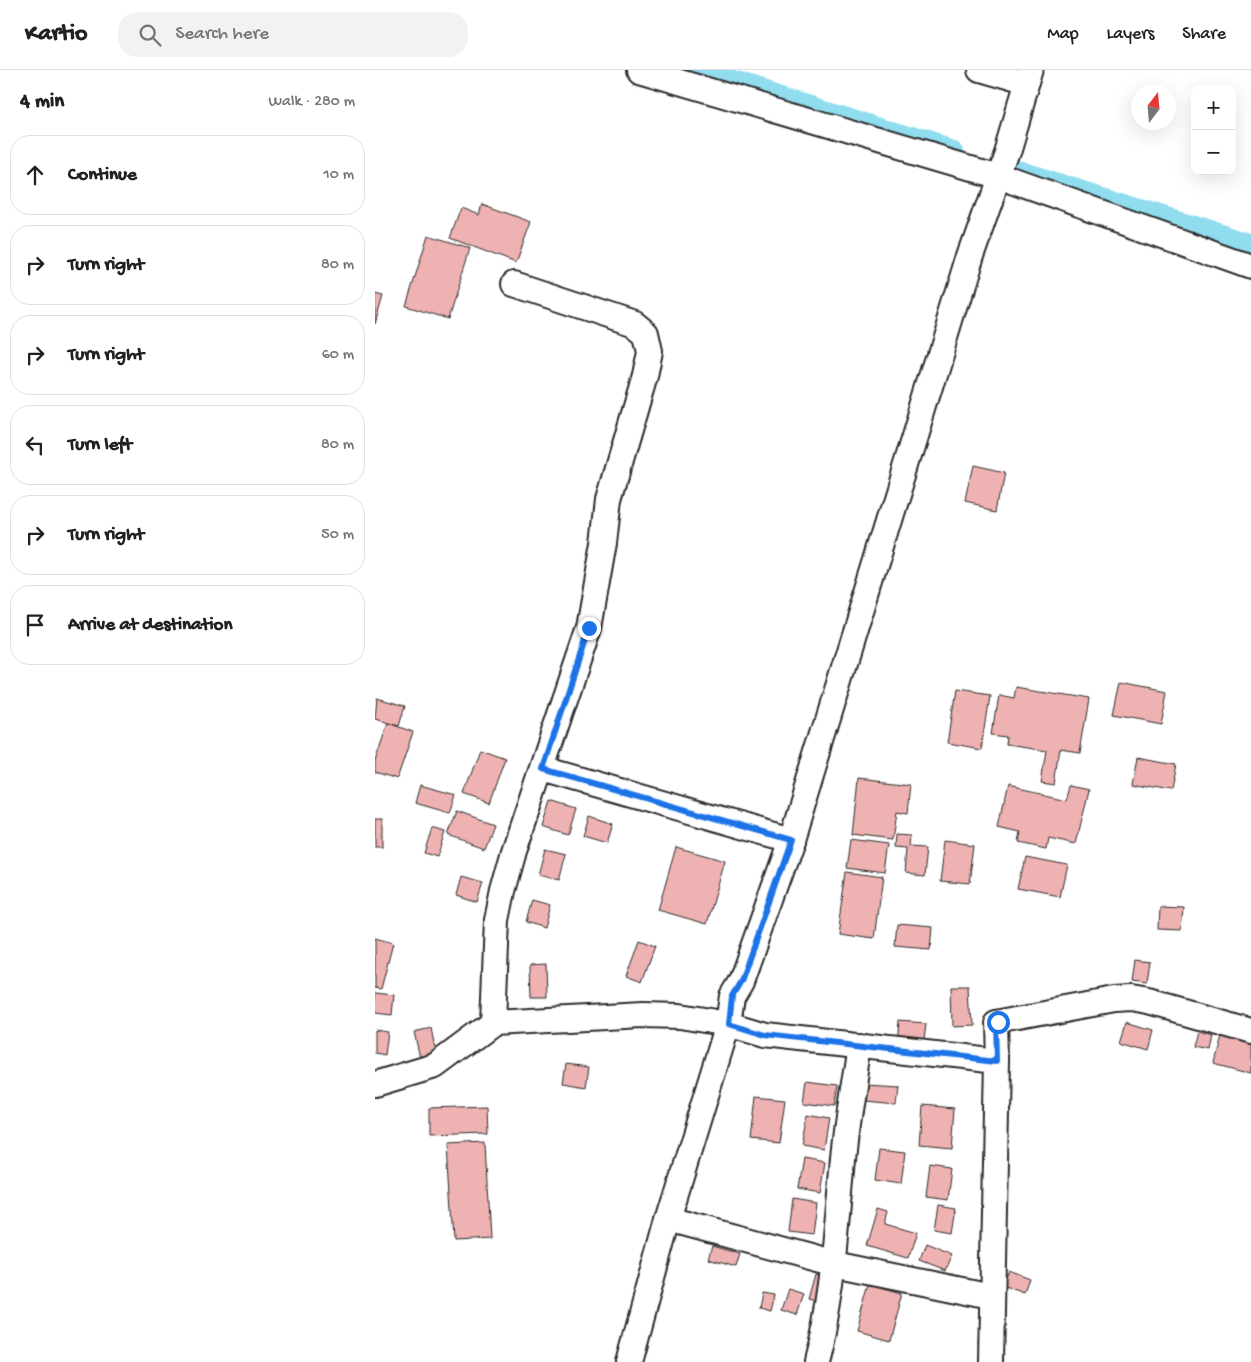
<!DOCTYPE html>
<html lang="en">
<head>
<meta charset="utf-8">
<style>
	body { margin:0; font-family:"Gochi Hand",sans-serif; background:#f2f2f2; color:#202124 }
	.controls { position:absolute; right:15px; top:15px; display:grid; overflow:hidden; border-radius:10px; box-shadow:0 5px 20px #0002 }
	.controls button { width:45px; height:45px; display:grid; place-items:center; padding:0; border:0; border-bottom:1px solid #e0e0e0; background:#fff; color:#202124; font:25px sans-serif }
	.compass { position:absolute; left:756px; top:15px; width:45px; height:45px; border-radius:50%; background:#fff; box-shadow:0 5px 20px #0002; rotate:16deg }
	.stop { position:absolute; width:15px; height:15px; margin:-11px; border:4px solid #1a73e8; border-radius:50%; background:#fff }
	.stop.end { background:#1a73e8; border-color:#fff; box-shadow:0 1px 5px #0008 }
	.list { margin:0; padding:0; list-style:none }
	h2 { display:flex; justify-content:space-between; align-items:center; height:65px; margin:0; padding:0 20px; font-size:21px }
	h2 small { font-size:16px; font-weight:400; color:#757577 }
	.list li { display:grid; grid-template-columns:32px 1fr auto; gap:15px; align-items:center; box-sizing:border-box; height:80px; margin:0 10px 10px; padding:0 10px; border:1px solid #e0e0e0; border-radius:20px }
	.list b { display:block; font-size:19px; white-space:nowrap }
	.list em { font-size:16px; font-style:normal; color:#757577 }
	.icon { flex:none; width:28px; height:28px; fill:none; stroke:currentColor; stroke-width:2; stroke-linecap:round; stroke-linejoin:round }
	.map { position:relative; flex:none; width:876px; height:1292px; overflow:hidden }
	header { display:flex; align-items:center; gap:30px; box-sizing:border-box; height:70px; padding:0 25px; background:#fff; border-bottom:1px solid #e0e0e0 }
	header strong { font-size:24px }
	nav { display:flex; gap:28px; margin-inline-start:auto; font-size:18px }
	.search { width:350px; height:45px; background:#f2f2f2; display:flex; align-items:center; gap:12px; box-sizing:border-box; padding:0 18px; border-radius:20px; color:#757577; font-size:19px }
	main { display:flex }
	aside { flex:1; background:#fff }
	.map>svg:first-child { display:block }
</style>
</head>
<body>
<header>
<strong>Kartio</strong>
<div class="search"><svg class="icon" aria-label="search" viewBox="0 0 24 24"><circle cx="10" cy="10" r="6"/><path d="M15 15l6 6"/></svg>Search here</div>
<nav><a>Map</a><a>Layers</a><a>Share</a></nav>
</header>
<main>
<aside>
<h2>4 min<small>Walk · 280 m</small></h2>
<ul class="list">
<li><svg class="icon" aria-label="ahead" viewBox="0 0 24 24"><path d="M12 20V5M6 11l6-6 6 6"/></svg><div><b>Continue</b></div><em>10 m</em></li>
<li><svg class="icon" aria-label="right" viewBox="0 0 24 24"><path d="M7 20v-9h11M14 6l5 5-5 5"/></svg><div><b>Turn right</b></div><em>80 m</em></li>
<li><svg class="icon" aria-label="right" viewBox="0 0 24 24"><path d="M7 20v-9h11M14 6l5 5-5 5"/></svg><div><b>Turn right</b></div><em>60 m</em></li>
<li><svg class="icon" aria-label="left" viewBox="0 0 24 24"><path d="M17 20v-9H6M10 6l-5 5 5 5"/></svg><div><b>Turn left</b></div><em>80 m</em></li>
<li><svg class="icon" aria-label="right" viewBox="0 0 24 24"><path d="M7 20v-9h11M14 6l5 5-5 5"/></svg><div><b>Turn right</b></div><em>50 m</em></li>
<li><svg class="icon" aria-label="arrive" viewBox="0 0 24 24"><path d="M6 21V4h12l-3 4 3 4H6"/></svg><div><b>Arrive at destination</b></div></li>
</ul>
</aside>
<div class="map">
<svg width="876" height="1292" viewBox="0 0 876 1292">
	<rect width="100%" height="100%" fill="#fff"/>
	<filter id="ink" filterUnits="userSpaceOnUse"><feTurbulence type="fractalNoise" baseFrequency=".02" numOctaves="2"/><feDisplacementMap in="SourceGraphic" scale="10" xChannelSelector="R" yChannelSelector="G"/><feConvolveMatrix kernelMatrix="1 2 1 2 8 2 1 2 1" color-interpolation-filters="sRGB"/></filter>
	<g filter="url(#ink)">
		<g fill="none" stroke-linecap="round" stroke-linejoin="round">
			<g stroke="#90ddef" stroke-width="22">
				<polyline points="320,0 579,81"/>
				<polyline points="628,97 876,174"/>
			</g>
		</g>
		<g fill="#edb2b1" stroke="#2b2b2b">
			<polygon points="107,134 156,152 141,193 75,168 86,138 104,145"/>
			<polygon points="53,165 95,178 73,249 31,236"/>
			<polygon points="0,224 8,226 0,254"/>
			<polygon points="598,396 629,403 622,440 590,433"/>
			<polygon points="746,612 792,621 786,654 739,645"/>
			<polygon points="641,617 714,629 705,683 686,680 681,713 667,711 672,680 632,674 633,665 618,663 624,625 639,628"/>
			<polygon points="580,621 615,626 607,678 572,672"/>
			<polygon points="2,628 30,636 24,656 0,649"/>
			<polygon points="13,653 38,662 22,709 0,702 0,691"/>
			<polygon points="105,679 130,688 114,733 89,724"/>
			<polygon points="763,687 801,694 796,721 758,714"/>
			<polygon points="484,708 536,714 533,743 522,741 518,770 478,765"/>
			<polygon points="45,715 81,725 75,743 40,733"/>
			<polygon points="696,715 714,719 701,774 673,768 671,779 643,773 645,762 624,757 633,716 692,729"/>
			<polygon points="176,731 201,739 193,765 168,757"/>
			<polygon points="82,741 118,754 109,778 73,765"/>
			<polygon points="214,746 238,754 232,773 208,766"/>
			<rect x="0" y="749" width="7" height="28"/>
			<polygon points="57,758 70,762 62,787 49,783"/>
			<polygon points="522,764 537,765 536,776 553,777 550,805 531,803 533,779 521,778"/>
			<polygon points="476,770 514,775 510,803 472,798"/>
			<polygon points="570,770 600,774 595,814 565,811"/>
			<polygon points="301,777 350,791 332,854 283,840"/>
			<polygon points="170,779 191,784 184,810 163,805"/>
			<polygon points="650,787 692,795 685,827 643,819"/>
			<polygon points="472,802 507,807 499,869 463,864"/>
			<polygon points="86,807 108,813 102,832 81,825"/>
			<polygon points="157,830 175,835 169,858 151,852"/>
			<polygon points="783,836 809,837 807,861 782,860"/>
			<polygon points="522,855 558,858 556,880 520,877"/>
			<polygon points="0,868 18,873 6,919 0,918"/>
			<polygon points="264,870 280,876 267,912 251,906"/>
			<polygon points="760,890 775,892 772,914 757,912"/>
			<polygon points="171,894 172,927 156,927 155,895"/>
			<polygon points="576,916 595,916 597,955 577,956"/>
			<polygon points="0,923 19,925 17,945 0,943"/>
			<polygon points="525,952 551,954 548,979 523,977"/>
			<polygon points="752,952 778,960 773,979 746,971"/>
			<polygon points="56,958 62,989 46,992 39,962"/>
			<polygon points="0,960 13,962 10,985 0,983"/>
			<polygon points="822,961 836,965 833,980 818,977"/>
			<polygon points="845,965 876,974 876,1003 838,993"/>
			<polygon points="191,994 214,997 211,1017 188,1013"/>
			<polygon points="432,1012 462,1016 459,1036 429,1032"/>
			<polygon points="489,1013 523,1015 521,1033 488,1030"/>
			<polygon points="381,1026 410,1029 404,1073 376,1070"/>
			<polygon points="112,1036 113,1064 54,1066 54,1038"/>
			<polygon points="547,1036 580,1039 577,1078 544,1075"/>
			<polygon points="433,1044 454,1048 449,1080 427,1076"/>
			<polygon points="110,1073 115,1169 79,1171 73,1075"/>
			<polygon points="504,1078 530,1081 526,1114 500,1110"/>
			<polygon points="427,1089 450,1093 445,1123 422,1119"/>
			<polygon points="555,1096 577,1099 573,1130 551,1127"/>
			<polygon points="417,1129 441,1133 437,1165 413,1162"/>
			<polygon points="563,1135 581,1138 577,1163 559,1160"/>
			<polygon points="503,1139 513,1142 510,1154 541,1163 533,1188 492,1176"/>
			<polygon points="550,1175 577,1186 570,1201 544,1191"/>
			<polygon points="337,1176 365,1184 361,1197 333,1189"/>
			<polygon points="634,1202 655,1210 650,1225 628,1217"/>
			<polygon points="441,1204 452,1207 446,1232 434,1229"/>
			<polygon points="495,1214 527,1223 514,1270 482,1261"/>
			<polygon points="413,1219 429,1224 422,1245 406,1240"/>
			<polygon points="387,1223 399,1225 395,1241 384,1238"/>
		</g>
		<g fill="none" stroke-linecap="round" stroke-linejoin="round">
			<defs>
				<g id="minor">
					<polyline points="264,0 623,106 876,196"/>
					<polyline points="604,0 652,14"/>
					<polyline points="168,699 416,770"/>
					<polyline points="118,953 122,850 128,821 139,781 214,558 229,473 234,429 270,306 275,281 271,263 260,254 139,214"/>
					<polyline points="622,991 621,952 739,930 756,929 774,932 876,961"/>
					<polyline points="0,1014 60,996 118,953 268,945 305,946 353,954 390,965 622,991 616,1292"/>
					<polyline points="293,1149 460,1194 616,1226"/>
					<polyline points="254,1292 293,1149 353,954 357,926 366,911 416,770 595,186 632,81 656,0"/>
					<path d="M 441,1292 C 458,1229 461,1165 467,1100 C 470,1058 478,1017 484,975"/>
				</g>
			</defs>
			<use href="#minor" stroke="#2b2b2b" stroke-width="28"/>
			<use href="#minor" stroke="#fff" stroke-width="24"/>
		</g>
	</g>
	<g fill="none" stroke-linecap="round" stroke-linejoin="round" filter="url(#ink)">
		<polyline stroke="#1a73e8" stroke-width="6" points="214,558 168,699 416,770 366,911 357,926 354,954 390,965 622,991 621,952 623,952"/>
	</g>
</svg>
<div class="controls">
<button>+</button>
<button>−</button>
</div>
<svg class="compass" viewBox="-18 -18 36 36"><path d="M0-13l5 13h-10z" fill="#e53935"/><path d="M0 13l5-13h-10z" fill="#757577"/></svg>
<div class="stop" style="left:623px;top:952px"></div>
<div class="stop end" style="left:214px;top:558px"></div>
</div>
</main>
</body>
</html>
